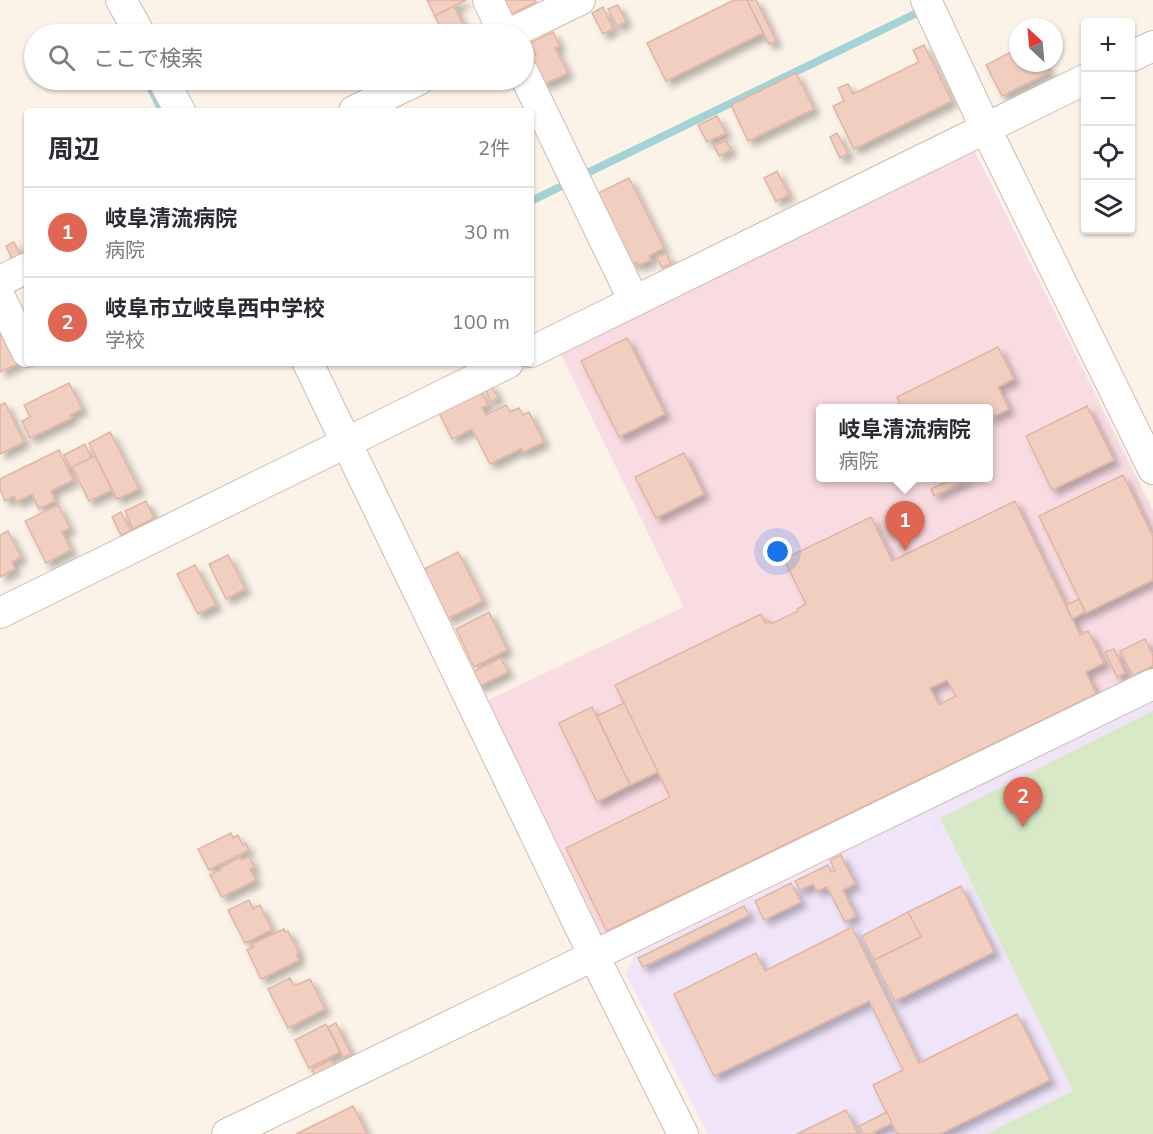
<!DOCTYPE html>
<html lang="ja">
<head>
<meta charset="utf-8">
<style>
	body { margin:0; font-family:"Nunito Sans","Noto Sans JP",sans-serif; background:#f2f2f3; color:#2b2b33 }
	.controls { position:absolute; right:18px; top:18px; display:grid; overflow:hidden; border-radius:6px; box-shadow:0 2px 4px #0004 }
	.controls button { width:54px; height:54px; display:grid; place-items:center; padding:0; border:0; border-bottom:2px solid #e1e1e2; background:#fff; color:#2b2b33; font:30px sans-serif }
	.compass { position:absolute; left:1009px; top:18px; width:54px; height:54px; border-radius:50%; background:#fff; box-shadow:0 2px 4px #0004; rotate:334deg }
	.you { position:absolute; left:778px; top:552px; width:21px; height:21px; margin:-15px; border:4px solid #fff; border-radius:50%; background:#1a73e8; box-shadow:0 0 0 9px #1a73e833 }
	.badge { display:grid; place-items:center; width:39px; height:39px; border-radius:50%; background:#df6653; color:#fff; font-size:20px; font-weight:700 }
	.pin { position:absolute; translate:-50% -50px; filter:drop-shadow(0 2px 3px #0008) }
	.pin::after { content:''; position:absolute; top:32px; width:21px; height:18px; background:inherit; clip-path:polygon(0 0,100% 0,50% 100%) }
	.popup { position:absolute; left:816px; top:404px; width:177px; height:78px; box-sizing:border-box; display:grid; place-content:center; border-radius:6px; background:#fff; filter:drop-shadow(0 2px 4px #0005); font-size:20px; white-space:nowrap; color:#7c7c81 }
	.popup b { font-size:22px; color:#2b2b33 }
	.popup::after { content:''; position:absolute; left:50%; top:100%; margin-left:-12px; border:12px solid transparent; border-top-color:#fff }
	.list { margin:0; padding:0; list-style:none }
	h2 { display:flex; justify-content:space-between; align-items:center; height:78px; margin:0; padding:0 24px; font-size:26px }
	h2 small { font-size:20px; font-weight:400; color:#7c7c81 }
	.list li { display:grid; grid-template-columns:39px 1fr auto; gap:18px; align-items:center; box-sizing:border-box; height:90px; padding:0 24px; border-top:2px solid #e1e1e2 }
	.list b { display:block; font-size:22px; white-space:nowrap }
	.list p { margin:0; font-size:20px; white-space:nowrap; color:#7c7c81 }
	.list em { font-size:20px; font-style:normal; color:#7c7c81 }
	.icon { flex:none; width:33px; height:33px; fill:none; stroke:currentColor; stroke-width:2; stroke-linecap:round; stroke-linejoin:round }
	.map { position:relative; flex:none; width:1153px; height:1134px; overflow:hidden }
	.search { position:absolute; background:#fff; box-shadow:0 2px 4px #0004; left:24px; top:24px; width:510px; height:66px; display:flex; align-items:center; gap:15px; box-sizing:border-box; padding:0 21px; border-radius:33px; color:#7c7c81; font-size:22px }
	.panel { position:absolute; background:#fff; box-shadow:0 2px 4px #0004; left:24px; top:108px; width:510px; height:258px; border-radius:6px }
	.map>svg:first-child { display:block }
</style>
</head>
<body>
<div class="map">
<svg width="1153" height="1134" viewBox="0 0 1153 1134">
	<defs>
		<filter id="shadow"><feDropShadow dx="5.5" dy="5.5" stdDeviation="3" flood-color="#0004"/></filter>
	</defs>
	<rect width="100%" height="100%" fill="#fbf2e8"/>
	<polygon fill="#efe4f8" points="1153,701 1153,1134 708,1134 626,974 635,954"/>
	<path fill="#f9dce2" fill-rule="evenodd" d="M 973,148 L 1153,510 L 1153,674 L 600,941 L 484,702 L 684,607 L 558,348 ZM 821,408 L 989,408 L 989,478 L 821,478 Z"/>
	<polygon fill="#d8e9c7" points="1153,711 1153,1134 986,1134 1073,1091 940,818"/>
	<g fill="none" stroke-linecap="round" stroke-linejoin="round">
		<g stroke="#a4d3d6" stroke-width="8">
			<polyline points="147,80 162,111"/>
			<polyline points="581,176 923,10"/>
			<polyline points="531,201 570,182"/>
		</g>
	</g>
	<g fill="#f0cfc1" stroke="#e2b4a2" stroke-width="1.5" fill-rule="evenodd" filter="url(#shadow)">
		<polygon points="427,0 466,0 435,16"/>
		<polygon points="500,0 535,0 536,2 508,16"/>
		<polygon points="734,0 747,0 763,33 666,81 647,43"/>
		<polygon points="747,0 756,0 776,41 769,44"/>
		<polygon points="618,5 626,22 617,26 608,9"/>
		<polygon points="454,6 466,31 459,34 444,34 435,16"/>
		<polygon points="603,7 613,29 603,34 592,13"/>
		<polygon points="553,32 560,46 555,48 568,73 543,85 530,58 536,55 530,43"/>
		<polygon points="924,45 952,101 854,149 833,106 844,101 838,88 848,84 853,94 919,62 913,50"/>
		<polygon points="1017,49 1018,63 1045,63 1050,72 1002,96 986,65"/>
		<polygon points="796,73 814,109 748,141 731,105"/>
		<polygon points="717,116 726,133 707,142 698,125"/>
		<polygon points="837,133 848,154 840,158 830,137"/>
		<polygon points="726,140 731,150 719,156 714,146"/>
		<polygon points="777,171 789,195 776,201 764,178"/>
		<polygon points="629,178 664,248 649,256 651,260 639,265 637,262 632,265 596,194"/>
		<polygon points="14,242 22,259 14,263 6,246"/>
		<polygon points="666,253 671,263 662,268 657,257"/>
		<polygon points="0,323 22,362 0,372"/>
		<polygon points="627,338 665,414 619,437 581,361"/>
		<polygon points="998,347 1014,379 998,387 1009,409 989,419 989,408 902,408 897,397"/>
		<polygon points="69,383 82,409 70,415 72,418 30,438 22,421 30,417 24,405"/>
		<polygon points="491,384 498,398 491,402 484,387"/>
		<polygon points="481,390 488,405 482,408 486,415 506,405 510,412 519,408 523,415 529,412 544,442 523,452 522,448 490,464 472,429 452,439 438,411"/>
		<polygon points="5,403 24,442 0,454 0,405"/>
		<polygon points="1087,406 1114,460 1052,490 1026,436"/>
		<polygon points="110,432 139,489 117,499 89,443"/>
		<polygon points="85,444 91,458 71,468 64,455"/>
		<polygon points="59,450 73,480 51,491 55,501 39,509 32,494 17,502 14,496 5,501 0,489 0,479"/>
		<polygon points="684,453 704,494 656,518 635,477"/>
		<polygon points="95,456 112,490 89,501 72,467"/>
		<polygon points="1123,475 1153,537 1153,580 1086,613 1039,516"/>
		<polygon points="954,478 971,478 934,496 931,489"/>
		<polygon points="146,501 154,518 133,529 125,511"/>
		<path d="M 1015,501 L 1080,635 L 1088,631 L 1104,663 L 1086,672 L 1096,694 L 607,931 L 566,848 L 670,797 L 615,685 L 761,614 L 765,623 L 770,621 L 771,624 L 798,611 L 797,609 L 806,604 L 784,559 L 871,517 L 892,561 ZM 947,680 L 956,696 L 939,705 L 930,688 Z"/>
		<polygon points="58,505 70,528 62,532 71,550 46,563 25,521"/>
		<polygon points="121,512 131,531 121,535 112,517"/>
		<polygon points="8,531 21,557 12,562 15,569 0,577 0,535"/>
		<polygon points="458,552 483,601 447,619 422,570"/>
		<polygon points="228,555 245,589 226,599 209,564"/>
		<polygon points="195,565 216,605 198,614 177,574"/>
		<polygon points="1079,599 1085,612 1072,619 1066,605"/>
		<polygon points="489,612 507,650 474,667 456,629"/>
		<polygon points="1145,639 1153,656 1153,666 1133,676 1120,651"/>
		<polygon points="1114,649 1125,673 1117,677 1105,652"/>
		<polygon points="501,658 508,672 478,687 471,673"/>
		<polygon points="624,703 658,772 630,785 597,716"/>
		<polygon points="592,707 630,785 597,802 559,723"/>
		<polygon points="231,833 233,838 238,835 243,845 246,844 249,850 209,870 198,849"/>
		<polygon points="841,855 855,884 843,890 856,916 845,922 827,887 817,891 813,884 800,890 795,881 828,865 831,872 835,871 830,860"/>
		<polygon points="249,856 254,867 250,869 256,880 222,897 210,875 221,870 220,868 240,857 242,860"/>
		<polygon points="791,883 801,902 764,920 755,901"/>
		<polygon points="961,886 994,952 895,1001 874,960 921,937 908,912"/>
		<polygon points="249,900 253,909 260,905 272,930 245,943 228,910"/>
		<polygon points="744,906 749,915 643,967 638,958"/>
		<polygon points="908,912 921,937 874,960 862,936"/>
		<polygon points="852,927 919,1063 1017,1014 1050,1080 940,1134 897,1134 873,1085 903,1070 869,1001 714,1076 674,994 756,953 765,971"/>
		<polygon points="284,929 285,932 288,931 299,953 296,954 299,960 261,979 247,950 254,947 252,944"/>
		<polygon points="290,978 294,986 310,979 325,1009 288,1028 268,989"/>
		<polygon points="336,1023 351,1054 343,1057 328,1027"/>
		<polygon points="326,1024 340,1052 309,1068 295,1040"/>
		<polygon points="331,1060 337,1072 318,1082 312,1069"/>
		<polygon points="353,1106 367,1134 296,1134"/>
		<polygon points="846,1110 858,1134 797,1134"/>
		<polygon points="887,1112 892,1123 874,1132 875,1134 863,1134 859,1126"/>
	</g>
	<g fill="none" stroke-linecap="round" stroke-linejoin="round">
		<defs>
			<g id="minor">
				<polyline points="121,0 140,34"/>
				<polyline points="488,0 504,34"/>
				<polyline points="926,0 986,129 1153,469"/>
				<polyline points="509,34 580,0"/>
				<polyline points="1130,57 1153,46"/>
				<polyline points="524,74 634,301"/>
				<polyline points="163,80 180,111"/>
				<polyline points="354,111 418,80"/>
				<polyline points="0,281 27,268"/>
				<polyline points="0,297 27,352"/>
				<polyline points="531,352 1086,79"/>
				<polyline points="308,363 594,956 683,1134"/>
				<polyline points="0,613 508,363"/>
				<polyline points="227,1134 1153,684"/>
			</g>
		</defs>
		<use href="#minor" stroke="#cfbbb1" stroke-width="32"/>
		<use href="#minor" stroke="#fff" stroke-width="30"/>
	</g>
</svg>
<div class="controls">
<button>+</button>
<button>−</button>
<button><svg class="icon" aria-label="locate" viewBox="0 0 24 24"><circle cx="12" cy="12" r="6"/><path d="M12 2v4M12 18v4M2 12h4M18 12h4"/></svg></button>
<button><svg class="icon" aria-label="layers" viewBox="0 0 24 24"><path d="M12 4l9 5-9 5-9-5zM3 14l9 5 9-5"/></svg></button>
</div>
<svg class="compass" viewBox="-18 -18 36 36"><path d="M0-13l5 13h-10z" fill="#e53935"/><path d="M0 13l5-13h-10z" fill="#7c7c81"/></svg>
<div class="you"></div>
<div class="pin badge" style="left:905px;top:551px">1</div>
<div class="popup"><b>岐阜清流病院</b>病院</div>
<div class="pin badge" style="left:1023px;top:827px">2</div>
<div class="search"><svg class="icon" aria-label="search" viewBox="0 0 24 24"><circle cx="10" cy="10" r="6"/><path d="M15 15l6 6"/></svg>ここで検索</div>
<section class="panel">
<h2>周辺<small>2件</small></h2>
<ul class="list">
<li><span class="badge">1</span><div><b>岐阜清流病院</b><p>病院</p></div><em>30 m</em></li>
<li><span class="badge">2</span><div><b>岐阜市立岐阜西中学校</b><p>学校</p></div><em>100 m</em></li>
</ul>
</section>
</div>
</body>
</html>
